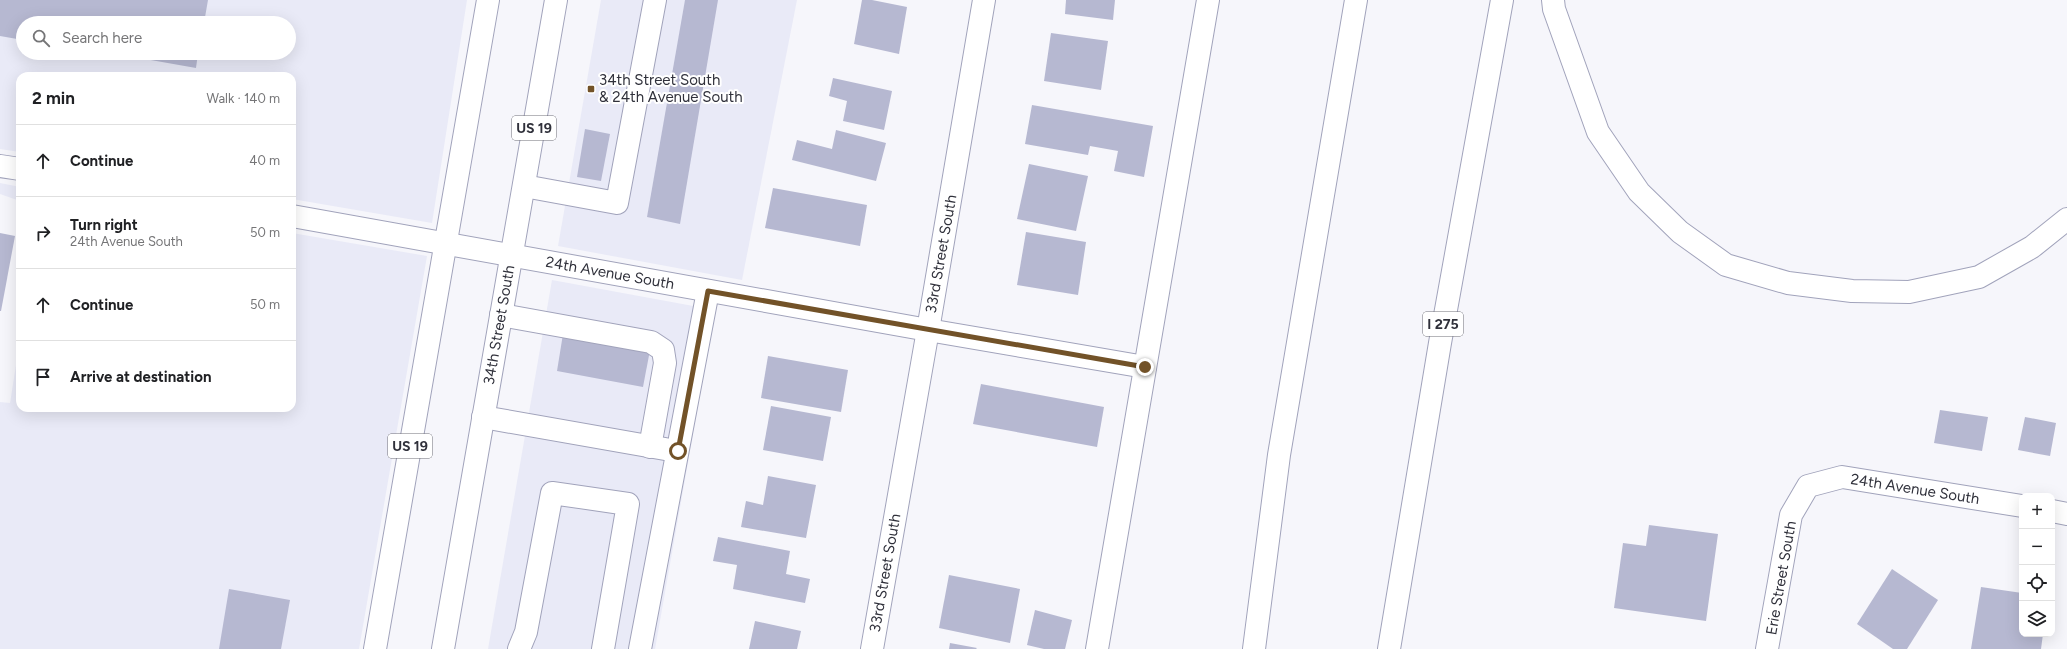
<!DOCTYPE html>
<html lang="en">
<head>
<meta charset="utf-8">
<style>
	body { margin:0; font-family:Figtree,sans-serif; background:#f2f2f2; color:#202124 }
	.controls { position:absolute; right:12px; bottom:12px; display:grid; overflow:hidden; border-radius:8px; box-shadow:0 4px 16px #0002 }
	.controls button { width:36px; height:36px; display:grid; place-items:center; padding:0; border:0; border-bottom:1px solid #e0e0e0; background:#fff; color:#202124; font:20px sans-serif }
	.stop { position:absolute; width:12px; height:12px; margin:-9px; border:3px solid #725228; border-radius:50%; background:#fff }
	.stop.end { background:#725228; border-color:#fff; box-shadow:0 1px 4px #0008 }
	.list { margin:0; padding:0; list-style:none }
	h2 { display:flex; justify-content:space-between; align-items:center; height:52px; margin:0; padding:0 16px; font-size:17px }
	h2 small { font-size:13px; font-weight:400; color:#757577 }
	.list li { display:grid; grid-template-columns:26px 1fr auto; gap:12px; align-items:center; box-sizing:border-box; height:72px; padding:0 16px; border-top:1px solid #e0e0e0 }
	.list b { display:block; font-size:15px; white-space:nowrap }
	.list p { margin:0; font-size:13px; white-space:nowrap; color:#757577 }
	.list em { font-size:13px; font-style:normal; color:#757577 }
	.icon { flex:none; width:22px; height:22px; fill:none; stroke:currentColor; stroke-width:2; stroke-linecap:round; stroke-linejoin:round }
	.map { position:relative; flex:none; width:2067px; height:649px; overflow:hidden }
	.search { position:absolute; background:#fff; box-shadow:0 4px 16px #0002; left:16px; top:16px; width:280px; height:44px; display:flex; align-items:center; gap:10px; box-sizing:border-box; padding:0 14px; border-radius:22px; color:#757577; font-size:15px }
	.panel { position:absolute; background:#fff; box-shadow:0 4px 16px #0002; left:16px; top:72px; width:280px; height:340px; border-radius:12px }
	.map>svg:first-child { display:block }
</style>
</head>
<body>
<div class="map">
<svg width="2067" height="649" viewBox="0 0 2067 649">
	<rect width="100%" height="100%" fill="#f6f6fb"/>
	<g fill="#e9eaf7" fill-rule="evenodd">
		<path d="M 0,0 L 467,0 L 432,223 L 292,199 L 292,76 L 20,76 L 20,152 L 0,149 ZM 23,23 L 289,23 L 289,53 L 23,53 Z"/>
		<polygon points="601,0 797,0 742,280 558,246"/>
		<polygon points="0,183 20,187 20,201 0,194"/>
		<polygon points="292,233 427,256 359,649 0,649 0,402 10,403 20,340 20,408 292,408"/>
		<polygon points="552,280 715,310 655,649 488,649"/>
	</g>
	<g fill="#b6b8d1">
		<polygon points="0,0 208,0 204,23 23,23 23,40 0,36"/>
		<polygon points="685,0 718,0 680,224 647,217"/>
		<polygon points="862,0 872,0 907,7 899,54 854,44"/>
		<polygon points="1066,0 1115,0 1113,20 1065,14"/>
		<polygon points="1051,33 1108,41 1101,90 1044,81"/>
		<polygon points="111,53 198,53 196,68"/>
		<polygon points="833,78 892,91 884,130 843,121 847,101 829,96"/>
		<polygon points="1032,105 1153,126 1144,177 1114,171 1118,151 1090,146 1088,155 1025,144"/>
		<polygon points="585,129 610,134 601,181 577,177"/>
		<polygon points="836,130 886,143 876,181 792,160 797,140 832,149"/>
		<polygon points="1029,164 1088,176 1076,231 1017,219"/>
		<polygon points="773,188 867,205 860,246 765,228"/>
		<polygon points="1026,232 1086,242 1078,295 1017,285"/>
		<polygon points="0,233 15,236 1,311 0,311"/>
		<polygon points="563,334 650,350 643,387 557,371"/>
		<polygon points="768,356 848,370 841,412 761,398"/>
		<polygon points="981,384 1104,407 1097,447 973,424"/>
		<polygon points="771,406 831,417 823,461 763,450"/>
		<polygon points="1940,410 1988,417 1982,451 1934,443"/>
		<polygon points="2025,417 2056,423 2050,456 2018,450"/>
		<polygon points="768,476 816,485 806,538 741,527 746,501 763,505"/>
		<polygon points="1649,525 1718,534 1706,621 1614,608 1623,543 1646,546"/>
		<polygon points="718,537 790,551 786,574 810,579 805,603 733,589 737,565 713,561"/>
		<polygon points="1892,569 1938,600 1907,649 1893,649 1857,624"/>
		<polygon points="949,575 1020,589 1010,643 939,628"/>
		<polygon points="1981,587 2022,593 2022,634 2043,634 2041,649 1971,649"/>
		<polygon points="229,589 290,600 281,649 219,649"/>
		<polygon points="1035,610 1072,620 1065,649 1044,649 1027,645"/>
		<polygon points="755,621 801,631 797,649 749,649"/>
		<polygon points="950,643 977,648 976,649 949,649"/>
	</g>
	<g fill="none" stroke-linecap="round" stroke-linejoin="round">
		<defs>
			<g id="minor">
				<polyline points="0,166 20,169"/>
				<polyline points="524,186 617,203 655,0"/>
				<polyline points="292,216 928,330 1145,367"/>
				<polyline points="501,315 651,342 663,350 665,363 650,447"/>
				<polyline points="483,417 665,449"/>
				<polyline points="2052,511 2067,514"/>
				<polyline points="519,649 526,632 552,493 628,504 603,649"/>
				<polyline points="640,649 708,291"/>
				<polyline points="872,649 928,330 984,0"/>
				<polyline points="1097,649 1208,0"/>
				<polyline points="1767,649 1791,515 1808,486 1842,477 2022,506"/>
			</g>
			<g id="highway">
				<polyline points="1553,0 1554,9 1598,132 1639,192 1680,232 1726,265 1788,283 1852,291 1909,292 1979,277 2032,247 2067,219"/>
				<polyline points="375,649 488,0"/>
				<polyline points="443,649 556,0"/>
				<polyline points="1254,649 1279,455 1356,0"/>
				<polyline points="1389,649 1440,343 1502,0"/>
			</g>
		</defs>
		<use href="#minor" stroke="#a1a3bb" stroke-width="24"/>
		<use href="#highway" stroke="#a1a3bb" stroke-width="24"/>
		<use href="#minor" stroke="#fff" stroke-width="22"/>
		<use href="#highway" stroke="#fff" stroke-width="22"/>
	</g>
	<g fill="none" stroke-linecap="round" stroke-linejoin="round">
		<polyline stroke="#725228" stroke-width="5" points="678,451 708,291 1145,367"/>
	</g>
	<rect fill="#725228" stroke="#fff" stroke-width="1.5" x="587" y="85" width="8" height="8" rx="2"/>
	<g text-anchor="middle" stroke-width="4" stroke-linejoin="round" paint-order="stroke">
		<g fill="#fff" stroke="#6e6f76" stroke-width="1">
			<rect x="512" y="116" width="44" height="24" rx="3"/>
			<rect x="1423" y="312" width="40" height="24" rx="3"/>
			<rect x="388" y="434" width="44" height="24" rx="3"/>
		</g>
		<g font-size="14" font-weight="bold" fill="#30313b">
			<text x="534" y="133">US 19</text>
			<text x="1443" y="329">I 275</text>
			<text x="410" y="451">US 19</text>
		</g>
		<g font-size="15" fill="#30313b" stroke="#fff" text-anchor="start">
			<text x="599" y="85">34th Street South<tspan x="599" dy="17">&amp; 24th Avenue South</tspan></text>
		</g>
		<g font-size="15" fill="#30313b" stroke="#fff">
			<text transform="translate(941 254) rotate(-80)" y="5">33rd Street South</text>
			<text transform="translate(610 273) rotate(10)" y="5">24th Avenue South</text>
			<text transform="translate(499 325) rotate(-80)" y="5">34th Street South</text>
			<text transform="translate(1915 489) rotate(9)" y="5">24th Avenue South</text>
			<text transform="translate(885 573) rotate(-80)" y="5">33rd Street South</text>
			<text transform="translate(1781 578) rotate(-80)" y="5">Erie Street South</text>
		</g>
	</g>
</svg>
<div class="controls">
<button>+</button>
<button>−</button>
<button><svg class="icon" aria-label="locate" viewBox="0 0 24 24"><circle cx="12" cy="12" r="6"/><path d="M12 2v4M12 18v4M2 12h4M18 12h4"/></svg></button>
<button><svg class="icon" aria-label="layers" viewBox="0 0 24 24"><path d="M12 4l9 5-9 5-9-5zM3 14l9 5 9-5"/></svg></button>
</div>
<div class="stop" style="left:678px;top:451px"></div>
<div class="stop end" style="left:1145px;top:367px"></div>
<div class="search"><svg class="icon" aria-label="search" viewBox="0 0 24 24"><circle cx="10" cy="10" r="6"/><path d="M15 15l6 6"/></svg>Search here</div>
<section class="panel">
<h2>2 min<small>Walk · 140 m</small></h2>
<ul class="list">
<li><svg class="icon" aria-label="ahead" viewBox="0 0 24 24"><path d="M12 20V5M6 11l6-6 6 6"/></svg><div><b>Continue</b></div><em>40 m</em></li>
<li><svg class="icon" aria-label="right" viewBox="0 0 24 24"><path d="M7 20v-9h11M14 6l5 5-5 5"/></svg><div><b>Turn right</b><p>24th Avenue South</p></div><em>50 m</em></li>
<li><svg class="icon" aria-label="ahead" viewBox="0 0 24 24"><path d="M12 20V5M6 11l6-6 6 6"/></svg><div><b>Continue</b></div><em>50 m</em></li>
<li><svg class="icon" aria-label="arrive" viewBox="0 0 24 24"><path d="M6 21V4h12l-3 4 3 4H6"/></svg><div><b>Arrive at destination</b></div></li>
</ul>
</section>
</div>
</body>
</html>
